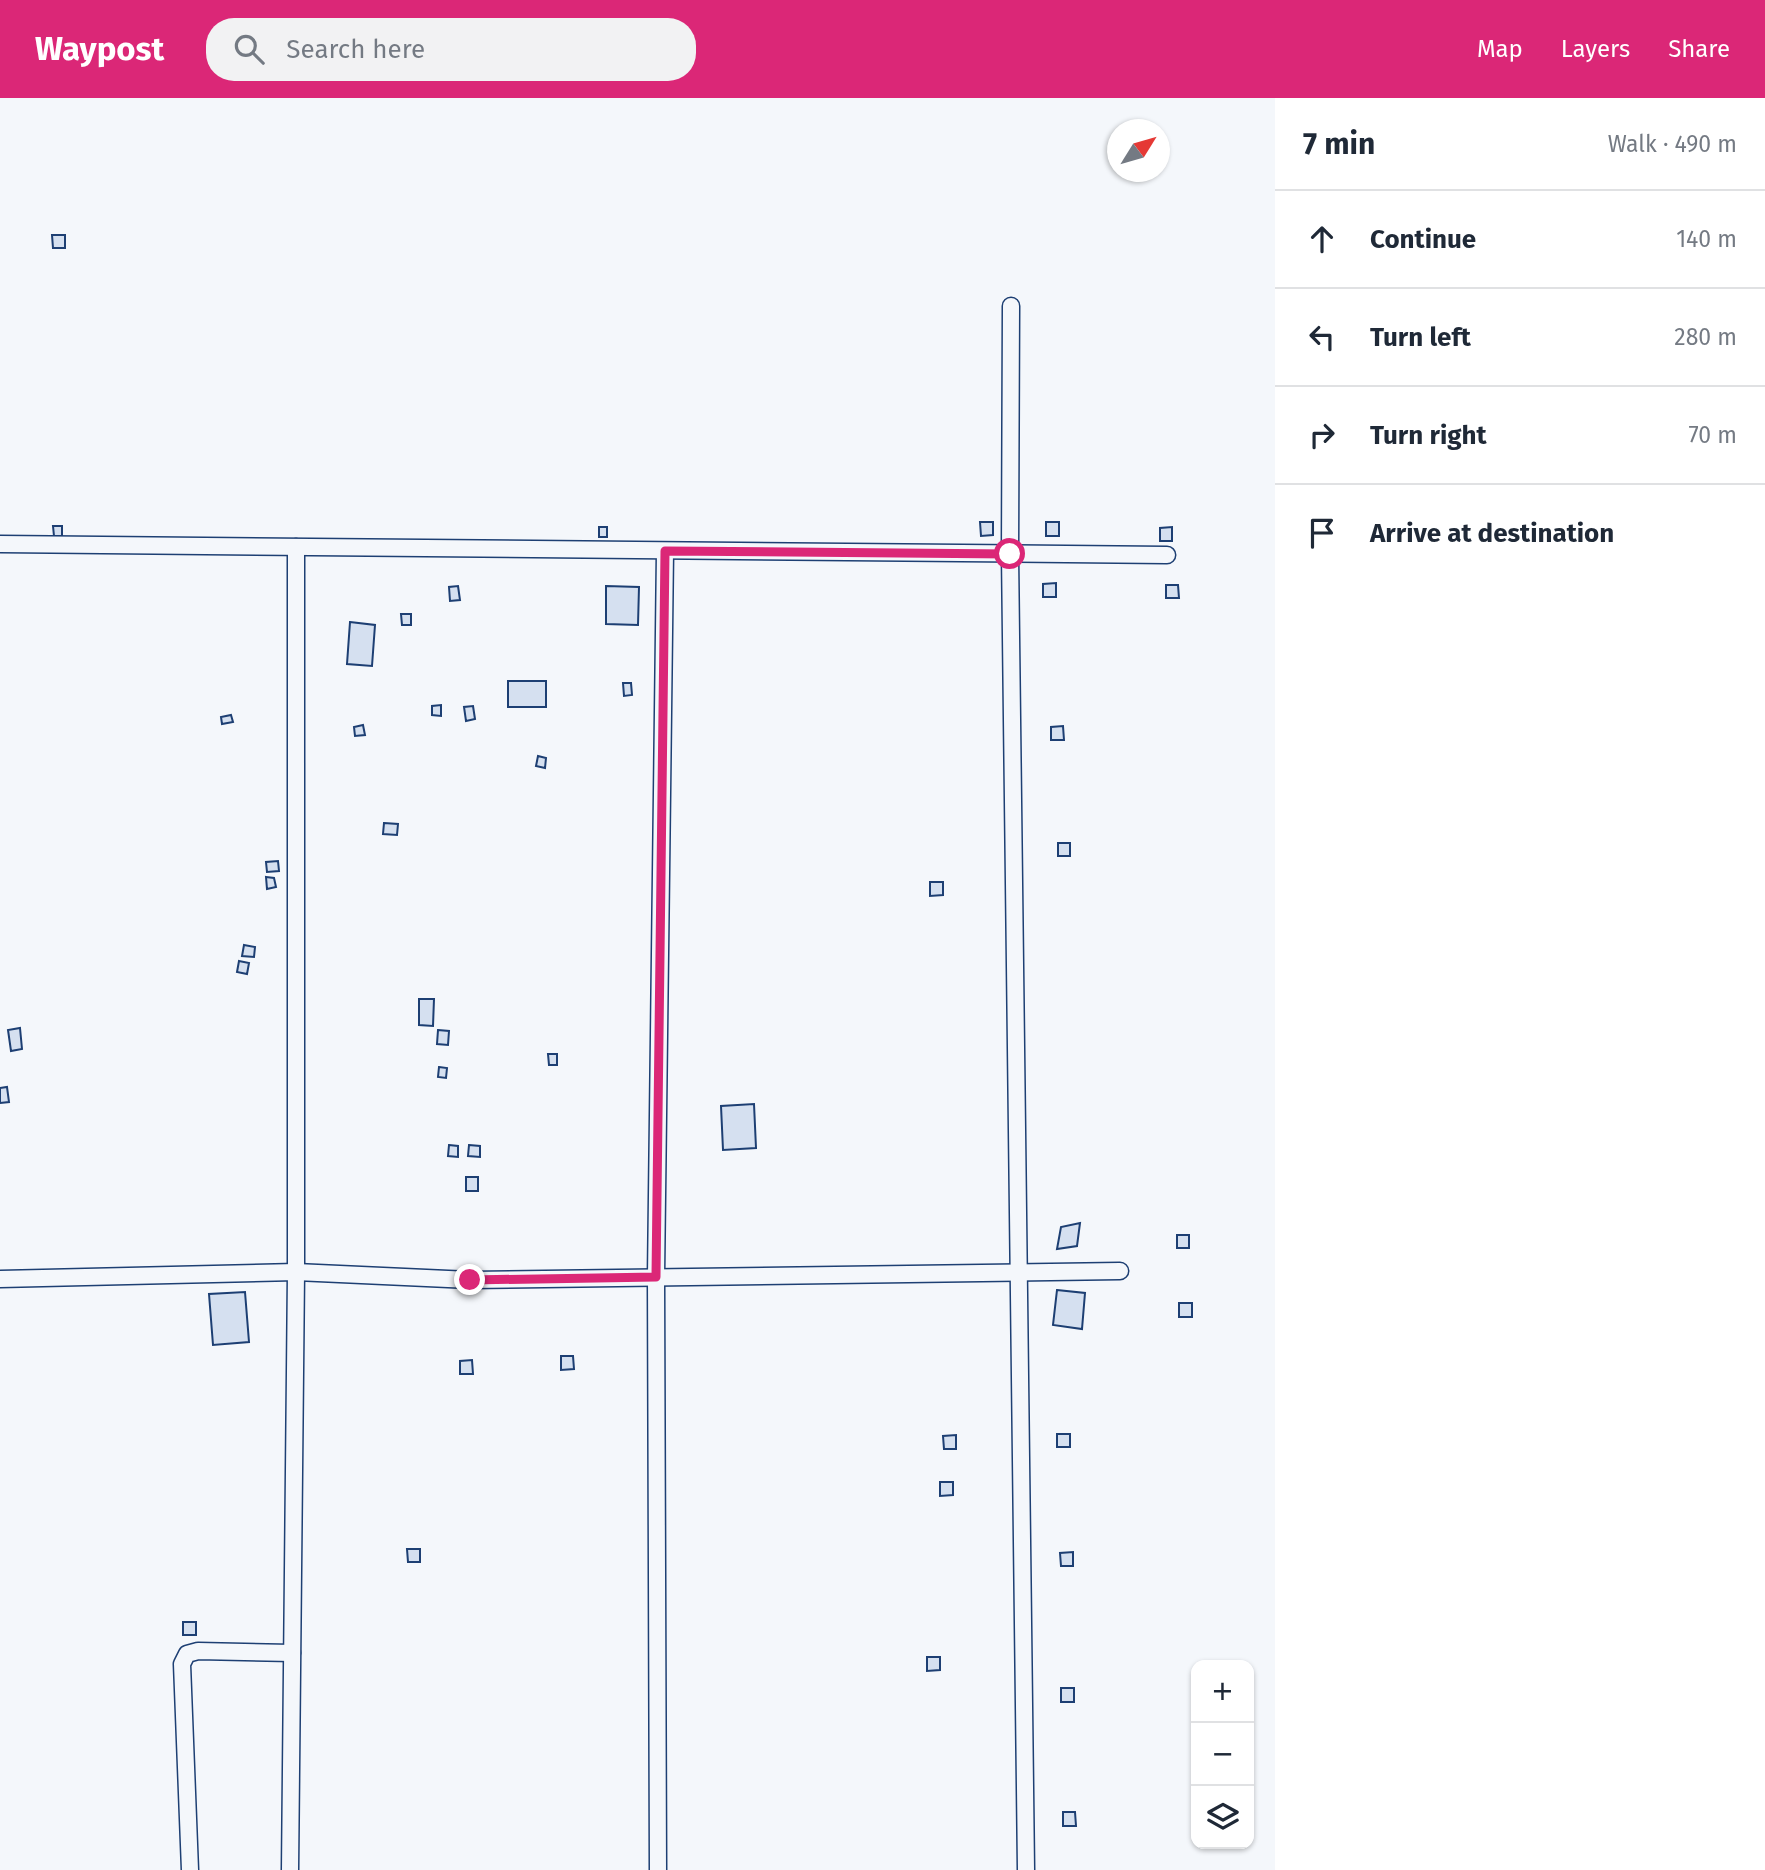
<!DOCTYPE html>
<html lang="en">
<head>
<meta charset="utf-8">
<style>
	body { margin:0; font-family:"Fira Sans",sans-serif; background:#f2f2f3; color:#1f2937 }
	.controls { position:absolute; right:21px; bottom:21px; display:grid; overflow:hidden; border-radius:14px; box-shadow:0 2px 5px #0004 }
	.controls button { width:63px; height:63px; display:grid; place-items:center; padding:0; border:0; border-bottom:2px solid #e0e1e3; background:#fff; color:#1f2937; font:35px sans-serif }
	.compass { position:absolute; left:1107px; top:21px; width:63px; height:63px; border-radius:50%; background:#fff; box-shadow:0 2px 5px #0004; rotate:53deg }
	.stop { position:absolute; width:21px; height:21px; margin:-16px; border:5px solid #db2777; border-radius:50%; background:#fff }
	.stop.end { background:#db2777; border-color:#fff; box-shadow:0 2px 7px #0008 }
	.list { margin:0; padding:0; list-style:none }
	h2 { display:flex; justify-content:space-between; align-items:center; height:91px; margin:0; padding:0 28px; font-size:30px }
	h2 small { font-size:23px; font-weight:400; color:#747a83 }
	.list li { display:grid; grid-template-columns:46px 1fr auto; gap:21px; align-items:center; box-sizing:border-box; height:98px; padding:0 28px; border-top:2px solid #e0e1e3 }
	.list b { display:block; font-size:26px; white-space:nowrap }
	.list em { font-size:23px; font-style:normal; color:#747a83 }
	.icon { flex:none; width:38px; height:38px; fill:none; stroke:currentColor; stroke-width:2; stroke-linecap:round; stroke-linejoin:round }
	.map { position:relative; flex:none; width:1275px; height:1772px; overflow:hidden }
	header { display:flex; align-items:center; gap:42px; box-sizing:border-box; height:98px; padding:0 35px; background:#db2777; color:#fff }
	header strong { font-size:33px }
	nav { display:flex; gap:38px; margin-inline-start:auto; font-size:24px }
	.search { width:490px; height:63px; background:#f2f2f3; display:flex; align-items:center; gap:18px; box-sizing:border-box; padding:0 24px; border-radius:28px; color:#747a83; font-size:26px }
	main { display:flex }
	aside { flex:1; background:#fff }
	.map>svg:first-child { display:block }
</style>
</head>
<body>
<header>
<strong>Waypost</strong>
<div class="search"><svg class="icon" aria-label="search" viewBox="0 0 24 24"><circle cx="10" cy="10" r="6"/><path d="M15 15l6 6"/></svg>Search here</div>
<nav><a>Map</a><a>Layers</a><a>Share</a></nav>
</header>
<main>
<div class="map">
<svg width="1275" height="1772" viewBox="0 0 1275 1772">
	<rect width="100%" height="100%" fill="#f4f7fb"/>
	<g fill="#d5e0f0" stroke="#1d3f73" stroke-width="2">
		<polygon points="52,137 65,137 65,150 53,150"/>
		<polygon points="980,424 993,424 993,437 981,438"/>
		<rect x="1046" y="424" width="13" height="14"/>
		<polygon points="53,428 62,428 62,438 54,438"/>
		<rect x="599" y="429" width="8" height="10"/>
		<polygon points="1172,429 1172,443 1160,443 1160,430"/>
		<polygon points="1056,485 1056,499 1043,499 1043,486"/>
		<polygon points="1166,487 1178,487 1179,500 1166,500"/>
		<polygon points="458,488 460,502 450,503 449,489"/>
		<polygon points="606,488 639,489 638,527 606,526"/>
		<polygon points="401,516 411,516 411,527 402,527"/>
		<polygon points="350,524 375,527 372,568 347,566"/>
		<rect x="508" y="583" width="38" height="26"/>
		<polygon points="623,585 631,585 632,597 624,598"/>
		<polygon points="441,607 441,618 432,617 432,608"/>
		<polygon points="473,608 475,621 466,623 464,609"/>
		<polygon points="231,617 233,624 222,626 221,619"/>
		<polygon points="363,627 365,637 355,638 354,629"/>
		<polygon points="1063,628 1064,642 1051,642 1051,629"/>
		<polygon points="538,658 546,660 545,670 536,668"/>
		<polygon points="384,725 398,726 397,737 383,736"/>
		<rect x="1058" y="745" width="12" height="13"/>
		<polygon points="278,763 279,773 267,774 266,764"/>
		<polygon points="266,779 274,780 276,789 267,791"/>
		<polygon points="930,784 943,784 943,797 930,798"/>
		<polygon points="244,847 255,849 254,859 242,858"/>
		<polygon points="239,863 249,865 247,876 237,874"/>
		<polygon points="419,901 434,901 433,928 419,927"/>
		<polygon points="20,930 22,951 11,953 8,932"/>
		<polygon points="438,932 449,933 448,947 437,946"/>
		<polygon points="548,956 557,956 557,967 549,967"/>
		<polygon points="439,969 447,970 446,980 438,979"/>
		<polygon points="7,989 9,1004 0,1005 0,990"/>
		<polygon points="754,1006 756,1050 723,1052 721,1008"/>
		<polygon points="449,1047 458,1048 458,1059 448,1058"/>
		<polygon points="469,1047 480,1048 480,1059 468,1058"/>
		<rect x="466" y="1079" width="12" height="14"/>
		<polygon points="1080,1125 1077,1148 1057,1151 1061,1129"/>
		<rect x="1177" y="1137" width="12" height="13"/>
		<polygon points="1057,1192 1085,1195 1082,1231 1053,1227"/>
		<polygon points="245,1194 249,1244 213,1247 209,1196"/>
		<rect x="1179" y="1205" width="13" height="14"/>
		<polygon points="561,1258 573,1258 574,1271 561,1272"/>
		<polygon points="472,1262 473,1276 460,1276 460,1263"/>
		<rect x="1057" y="1336" width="13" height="13"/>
		<polygon points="956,1337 956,1351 944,1351 943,1338"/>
		<polygon points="940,1384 953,1384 953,1397 940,1398"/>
		<polygon points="407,1451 420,1451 420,1464 408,1464"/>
		<polygon points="1073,1454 1073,1468 1061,1468 1060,1455"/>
		<rect x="183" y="1524" width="13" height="13"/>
		<polygon points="927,1559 940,1559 940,1572 927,1573"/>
		<rect x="1061" y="1590" width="13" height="14"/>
		<polygon points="1063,1714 1075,1714 1076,1728 1063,1728"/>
	</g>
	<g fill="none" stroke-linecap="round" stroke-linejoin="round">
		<defs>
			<g id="street">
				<polyline points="1011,208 1010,456 1026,1772"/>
				<polyline points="0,446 1167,457"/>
				<polyline points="0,1181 296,1174 470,1182 1120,1173"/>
				<polyline points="190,1772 182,1566 187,1556 198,1553 292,1555"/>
				<polyline points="290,1772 296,1174 296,449"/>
				<polyline points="658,1772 656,1179 665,453"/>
			</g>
		</defs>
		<use href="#street" stroke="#1d3f73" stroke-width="19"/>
		<use href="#street" stroke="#f4f7fb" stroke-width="16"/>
	</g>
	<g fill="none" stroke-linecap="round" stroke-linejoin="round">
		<polyline stroke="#db2777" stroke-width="9" points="470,1182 656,1179 665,453 1010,456"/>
	</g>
</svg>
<div class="controls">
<button>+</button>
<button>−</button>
<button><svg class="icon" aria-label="layers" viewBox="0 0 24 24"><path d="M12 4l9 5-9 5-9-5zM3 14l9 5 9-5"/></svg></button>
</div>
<svg class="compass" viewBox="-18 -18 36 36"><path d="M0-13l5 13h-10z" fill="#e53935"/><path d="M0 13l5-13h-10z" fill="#747a83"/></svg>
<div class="stop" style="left:1010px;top:456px"></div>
<div class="stop end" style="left:470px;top:1182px"></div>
</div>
<aside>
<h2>7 min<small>Walk · 490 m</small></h2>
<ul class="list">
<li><svg class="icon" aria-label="ahead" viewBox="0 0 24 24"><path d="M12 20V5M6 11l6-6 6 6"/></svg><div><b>Continue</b></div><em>140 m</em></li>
<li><svg class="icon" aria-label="left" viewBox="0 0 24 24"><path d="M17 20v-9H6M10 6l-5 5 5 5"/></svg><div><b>Turn left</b></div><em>280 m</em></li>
<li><svg class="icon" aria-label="right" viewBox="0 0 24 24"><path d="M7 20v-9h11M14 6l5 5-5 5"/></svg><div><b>Turn right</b></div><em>70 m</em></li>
<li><svg class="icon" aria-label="arrive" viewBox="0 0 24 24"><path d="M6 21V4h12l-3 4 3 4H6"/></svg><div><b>Arrive at destination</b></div></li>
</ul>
</aside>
</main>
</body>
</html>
